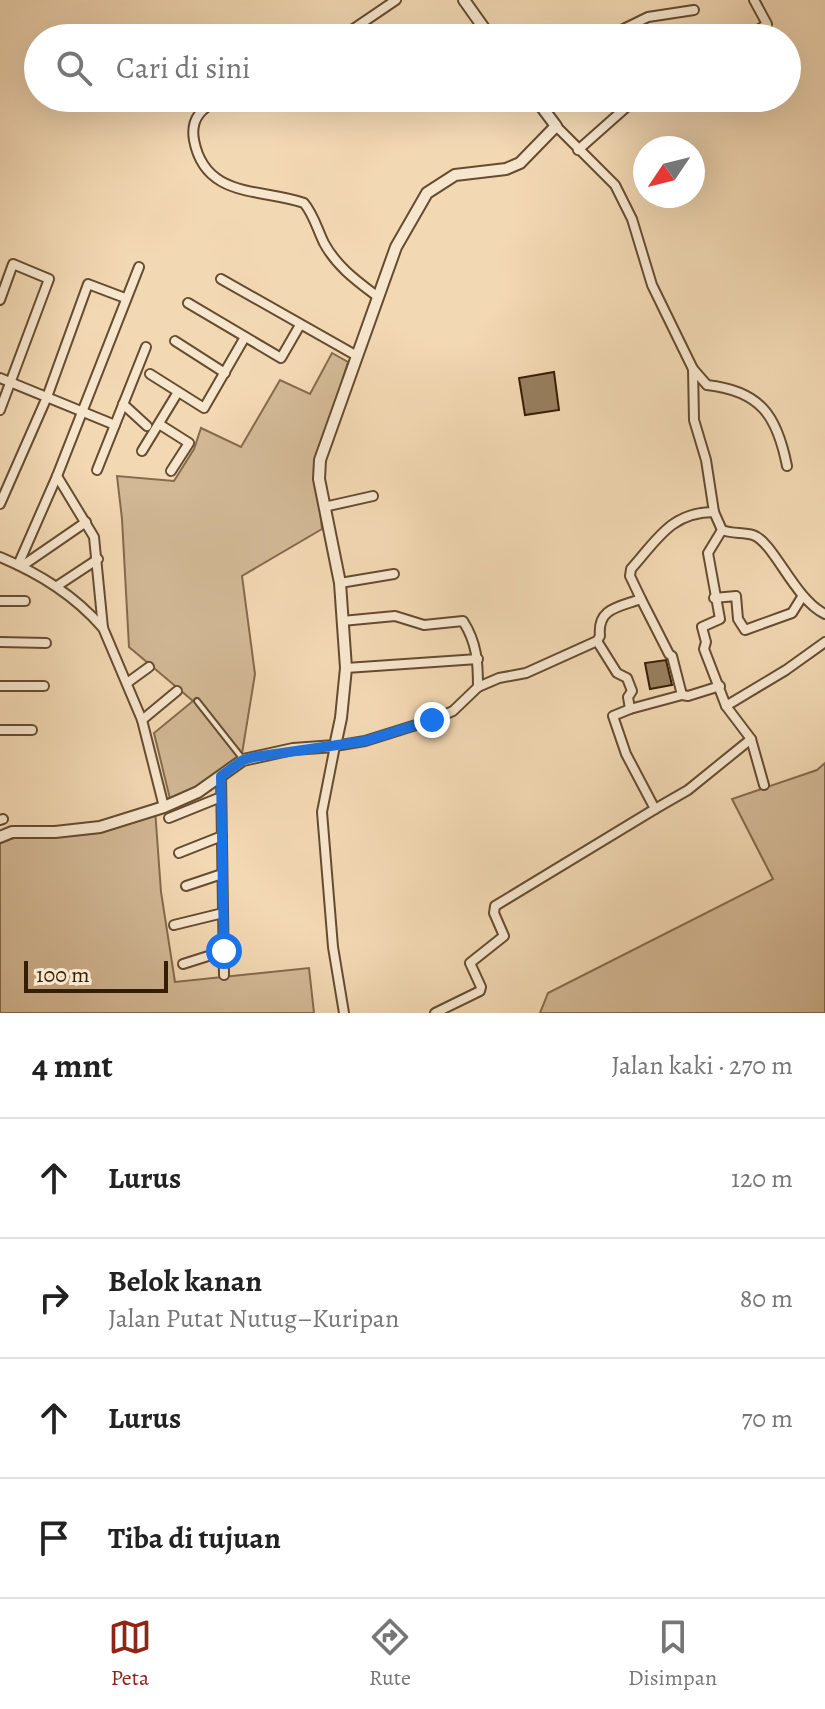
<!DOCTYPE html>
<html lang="id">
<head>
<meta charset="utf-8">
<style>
	body { margin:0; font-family:Alegreya,serif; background:#f2f2f2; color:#222 }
	.compass { position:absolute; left:633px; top:136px; width:72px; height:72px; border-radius:50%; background:#fff; box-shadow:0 8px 32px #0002; rotate:235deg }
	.scale { position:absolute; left:24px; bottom:20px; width:144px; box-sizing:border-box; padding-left:8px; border:4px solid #361e03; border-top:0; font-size:22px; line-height:28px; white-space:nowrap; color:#361e03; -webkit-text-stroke:6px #f7e6ce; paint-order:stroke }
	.stop { position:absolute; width:24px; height:24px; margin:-18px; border:6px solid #1a73e8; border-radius:50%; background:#fff }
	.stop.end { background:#1a73e8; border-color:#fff; box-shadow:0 2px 8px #0008 }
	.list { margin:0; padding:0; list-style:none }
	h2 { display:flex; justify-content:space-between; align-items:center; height:104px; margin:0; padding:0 32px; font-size:34px }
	h2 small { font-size:26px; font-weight:400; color:#767676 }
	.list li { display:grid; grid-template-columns:52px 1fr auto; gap:24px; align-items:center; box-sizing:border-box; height:120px; padding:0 32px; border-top:2px solid #e0e0e0 }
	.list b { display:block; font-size:30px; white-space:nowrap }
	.list p { margin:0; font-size:26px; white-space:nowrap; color:#767676 }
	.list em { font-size:26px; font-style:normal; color:#767676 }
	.icon { flex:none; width:44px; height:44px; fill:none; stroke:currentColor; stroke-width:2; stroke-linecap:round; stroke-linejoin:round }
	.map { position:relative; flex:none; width:825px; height:1013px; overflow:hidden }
	.search { position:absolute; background:#fff; box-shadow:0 8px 32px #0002; left:24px; right:24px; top:24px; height:88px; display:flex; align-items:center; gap:20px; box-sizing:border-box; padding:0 28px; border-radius:44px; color:#767676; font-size:30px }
	.sheet { height:584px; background:#fff }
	nav { display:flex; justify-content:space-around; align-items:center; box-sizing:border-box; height:112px; border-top:2px solid #e0e0e0; background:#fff; font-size:22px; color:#767676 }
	nav a { display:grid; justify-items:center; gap:4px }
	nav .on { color:#8f2418 }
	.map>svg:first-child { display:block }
</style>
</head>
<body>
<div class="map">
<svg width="825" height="1013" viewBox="0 0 825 1013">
	<rect width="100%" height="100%" fill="#f2d8b3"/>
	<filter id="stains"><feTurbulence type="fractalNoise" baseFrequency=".0025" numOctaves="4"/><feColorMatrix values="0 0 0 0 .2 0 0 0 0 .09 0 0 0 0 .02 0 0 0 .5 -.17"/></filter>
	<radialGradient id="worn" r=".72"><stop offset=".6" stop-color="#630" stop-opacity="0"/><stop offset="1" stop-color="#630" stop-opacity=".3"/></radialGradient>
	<g fill="#d2b895" stroke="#846b4c" stroke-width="2">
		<polygon points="332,353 348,362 315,466 322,529 242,576 255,674 240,766 171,803 154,733 193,701 129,647 122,519 117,476 174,481 194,449 201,428 241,447 280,380 310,394"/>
		<polygon points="825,763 825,1013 540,1013 548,993 773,879 732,799 817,770"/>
		<polygon points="155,809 161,892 175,982 309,968 314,1013 0,1013 0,843 24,834 58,837 99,833"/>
	</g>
	<g fill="#987f5f" stroke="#361e03" stroke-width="2">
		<polygon points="554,372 559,410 525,415 519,378"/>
		<polygon points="666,660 672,685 650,689 645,663"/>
	</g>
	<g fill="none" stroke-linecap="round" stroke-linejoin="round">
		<defs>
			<polyline id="service" points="197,701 242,758"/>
			<g id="minor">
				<polyline points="340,38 396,0"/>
				<polyline points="605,38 648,17 694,10"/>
				<polyline points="746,38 767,24 754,0"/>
				<path d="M 221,98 C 202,108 190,118 194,140 C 205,199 261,188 304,203 C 314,215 317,229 324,243 C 337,267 357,281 378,297"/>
				<path d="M 556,126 L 615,185 L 632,219 L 652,285 L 693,369 L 694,420 L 706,460 L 714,512 L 722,530 C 732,534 743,532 753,535 C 774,542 794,599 825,614"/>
				<polyline points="578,150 631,103 633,98"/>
				<polyline points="221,279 357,356"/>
				<polyline points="0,300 13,264 49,279 0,410"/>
				<polyline points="188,303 281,358 300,325"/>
				<polyline points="175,341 225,373"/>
				<path d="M 693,369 L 707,385 C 761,391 777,416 787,466"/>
				<polyline points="150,374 204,408 245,337"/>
				<polyline points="0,378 115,425"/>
				<polyline points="123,404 147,426"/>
				<polyline points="159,424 189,443 171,471"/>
				<polyline points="142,451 178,392"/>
				<polyline points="97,470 146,347"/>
				<polyline points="57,476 94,537 103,628 142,720 164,807"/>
				<polyline points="0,504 47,397 88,284 125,298"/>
				<polyline points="324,507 373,496"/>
				<polyline points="722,530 708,553 720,619 702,627 706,642 704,649 726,706 751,739 764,785"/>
				<path d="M 0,557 C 40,574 74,595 103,628"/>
				<polyline points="18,565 57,476 139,267"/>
				<polyline points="22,566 86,522"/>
				<polyline points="340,583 394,574"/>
				<polyline points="57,586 98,559"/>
				<polyline points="714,598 736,596 738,619 745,630 792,613 802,597"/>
				<polyline points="0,601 25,601"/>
				<path d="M 342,621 L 395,616 L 424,625 L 463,621 C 477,643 478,662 478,687"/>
				<polyline points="0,642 46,643"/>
				<polyline points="346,668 478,659"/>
				<polyline points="127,683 149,667"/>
				<polyline points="0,686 44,686"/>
				<polyline points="682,695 688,696 720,686"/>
				<polyline points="726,706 786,670 825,642"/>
				<polyline points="630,709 682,695 672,656 669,654 641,599"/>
				<polyline points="142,720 177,691"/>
				<polyline points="0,730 32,730"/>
				<polyline points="221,776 224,975"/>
				<polyline points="655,809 688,790 751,739"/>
				<polyline points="169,818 221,797"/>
				<polyline points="0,820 3,819"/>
				<polyline points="179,853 222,836"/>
				<polyline points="186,886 222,874"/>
				<polyline points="174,925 223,913"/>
				<polyline points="183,964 224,951"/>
				<path d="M 344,1013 L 333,947 L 322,812 L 335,746 L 365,741 L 432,720 L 453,711 L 478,687 L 499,678 L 526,673 L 597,641 L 600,636 C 597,608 619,607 641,599 L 630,576 L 631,569 C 657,540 671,512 714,512"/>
				<polyline points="435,1013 480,991 481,987 470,963 504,936 494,913 495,906 655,809 626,754 613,716 630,709 628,697 632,691 627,678 617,673 597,641"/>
			</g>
			<g id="tertiary">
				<polyline points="464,0 491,38"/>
				<polyline points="0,837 12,832 55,832 100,827 164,807 198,792 243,760 293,749 335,746 341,718 346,668 340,583 319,479 320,460 396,247 427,193 455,175 506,169 520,163 556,126 535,98"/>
			</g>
		</defs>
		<use href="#service" stroke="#654c2f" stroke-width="8"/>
		<use href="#minor" stroke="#654c2f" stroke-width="12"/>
		<use href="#tertiary" stroke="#654c2f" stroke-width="14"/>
		<use href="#service" stroke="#f7e6ce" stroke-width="4"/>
		<use href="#minor" stroke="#f7e6ce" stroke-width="8"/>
		<use href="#tertiary" stroke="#f7e6ce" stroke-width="10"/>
	</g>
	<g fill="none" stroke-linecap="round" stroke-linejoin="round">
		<polyline stroke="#1a73e8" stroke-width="10" points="224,951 221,776 243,760 254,757 365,741 432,720"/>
	</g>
	<rect width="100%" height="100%" filter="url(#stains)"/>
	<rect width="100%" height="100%" fill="url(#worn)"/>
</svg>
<svg class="compass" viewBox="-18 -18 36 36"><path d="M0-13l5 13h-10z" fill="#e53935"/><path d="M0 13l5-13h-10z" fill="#767676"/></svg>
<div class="scale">100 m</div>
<div class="stop" style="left:224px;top:951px"></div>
<div class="stop end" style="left:432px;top:720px"></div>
<div class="search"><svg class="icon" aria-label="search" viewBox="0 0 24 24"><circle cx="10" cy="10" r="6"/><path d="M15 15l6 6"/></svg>Cari di sini</div>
</div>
<section class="sheet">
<h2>4 mnt<small>Jalan kaki · 270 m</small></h2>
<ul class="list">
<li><svg class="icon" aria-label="ahead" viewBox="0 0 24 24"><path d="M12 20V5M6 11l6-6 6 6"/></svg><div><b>Lurus</b></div><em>120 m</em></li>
<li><svg class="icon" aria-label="right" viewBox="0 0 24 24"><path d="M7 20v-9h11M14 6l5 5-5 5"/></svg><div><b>Belok kanan</b><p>Jalan Putat Nutug–Kuripan</p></div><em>80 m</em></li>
<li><svg class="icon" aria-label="ahead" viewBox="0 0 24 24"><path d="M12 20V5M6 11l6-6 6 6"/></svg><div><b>Lurus</b></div><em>70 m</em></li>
<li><svg class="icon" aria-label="arrive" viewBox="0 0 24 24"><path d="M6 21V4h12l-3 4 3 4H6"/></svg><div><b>Tiba di tujuan</b></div></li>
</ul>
</section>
<nav>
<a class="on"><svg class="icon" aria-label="map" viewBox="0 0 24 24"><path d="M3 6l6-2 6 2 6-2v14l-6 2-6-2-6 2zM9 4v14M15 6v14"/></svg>Peta</a>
<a><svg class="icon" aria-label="directions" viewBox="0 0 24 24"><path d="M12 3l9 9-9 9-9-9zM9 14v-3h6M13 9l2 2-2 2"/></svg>Rute</a>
<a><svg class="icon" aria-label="saved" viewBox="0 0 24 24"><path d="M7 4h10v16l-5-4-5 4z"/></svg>Disimpan</a>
</nav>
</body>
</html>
